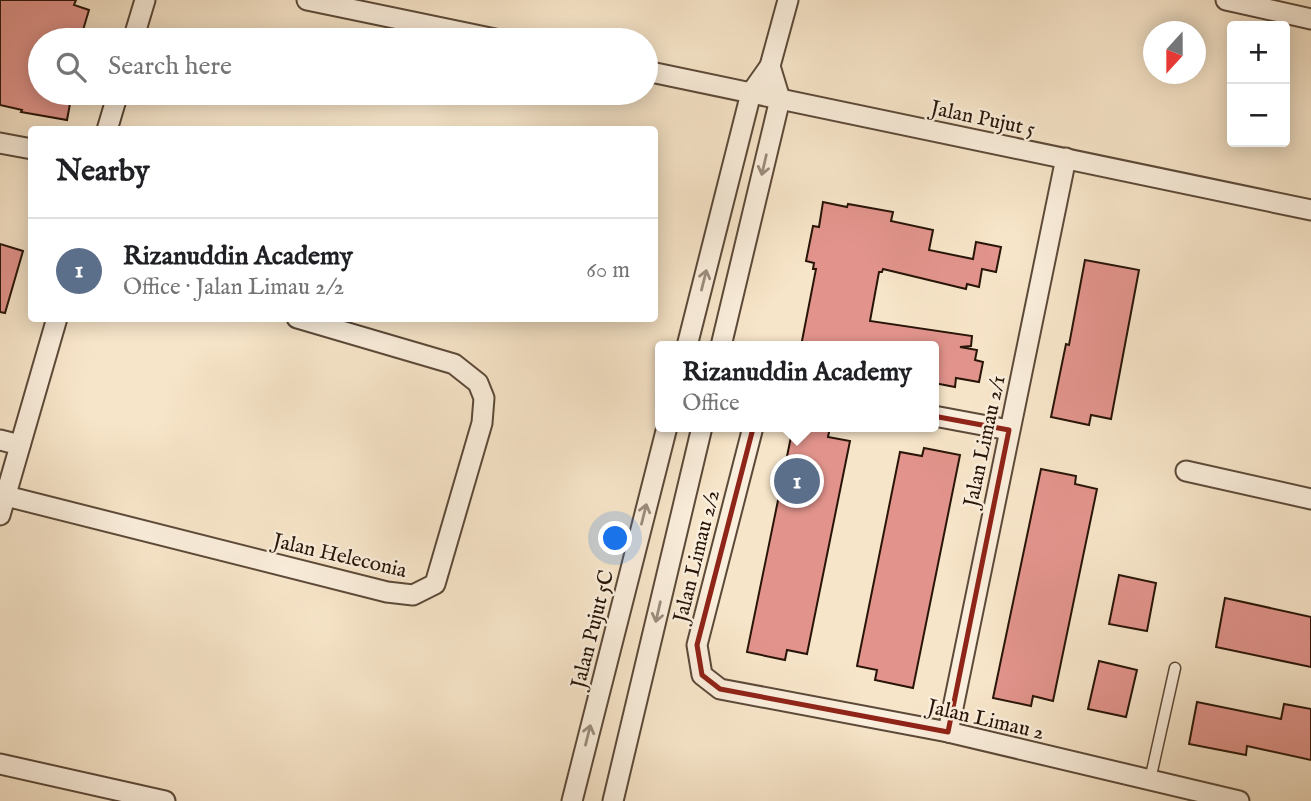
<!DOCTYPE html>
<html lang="en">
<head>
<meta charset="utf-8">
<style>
	body { margin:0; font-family:"IM FELL English",serif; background:#f2f2f2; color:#202124 }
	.controls { position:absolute; right:21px; top:21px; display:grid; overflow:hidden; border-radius:7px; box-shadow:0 4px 18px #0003 }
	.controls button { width:63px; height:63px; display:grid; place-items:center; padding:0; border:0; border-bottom:2px solid #e0e0e0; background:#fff; color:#202124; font:35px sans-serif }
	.compass { position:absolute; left:1143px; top:21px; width:63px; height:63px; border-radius:50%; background:#fff; box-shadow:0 4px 18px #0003; rotate:201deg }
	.you { position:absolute; left:616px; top:539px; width:24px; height:24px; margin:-18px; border:5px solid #fff; border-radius:50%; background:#1a73e8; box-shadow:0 0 0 10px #1a73e833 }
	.badge { display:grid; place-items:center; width:46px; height:46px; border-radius:50%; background:#8f2418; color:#fff; font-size:23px; font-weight:700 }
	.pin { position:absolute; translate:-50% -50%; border:4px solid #fff; box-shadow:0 2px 7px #0006 }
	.popup { position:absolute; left:655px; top:341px; width:284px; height:91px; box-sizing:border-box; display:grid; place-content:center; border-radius:7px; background:#fff; filter:drop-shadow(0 2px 5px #0005); font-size:23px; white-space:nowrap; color:#757577 }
	.popup b { font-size:26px; color:#202124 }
	.popup::after { content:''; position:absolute; left:50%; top:100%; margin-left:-14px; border:14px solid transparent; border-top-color:#fff }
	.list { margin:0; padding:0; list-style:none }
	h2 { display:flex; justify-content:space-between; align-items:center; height:91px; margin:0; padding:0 28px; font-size:30px }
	h2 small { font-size:23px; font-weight:400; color:#757577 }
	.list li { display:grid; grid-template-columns:46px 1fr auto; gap:21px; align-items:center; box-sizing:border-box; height:105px; padding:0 28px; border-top:2px solid #e0e0e0 }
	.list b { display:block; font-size:26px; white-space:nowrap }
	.list p { margin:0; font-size:23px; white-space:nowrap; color:#757577 }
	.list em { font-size:23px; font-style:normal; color:#757577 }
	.icon { flex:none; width:38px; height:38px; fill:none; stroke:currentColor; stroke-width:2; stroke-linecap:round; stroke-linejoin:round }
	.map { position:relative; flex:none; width:1311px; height:801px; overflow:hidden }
	.search { position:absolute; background:#fff; box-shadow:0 4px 18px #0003; left:28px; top:28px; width:630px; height:77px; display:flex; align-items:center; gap:18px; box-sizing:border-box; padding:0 24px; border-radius:38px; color:#757577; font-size:26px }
	.panel { position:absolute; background:#fff; box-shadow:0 4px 18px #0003; left:28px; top:126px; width:630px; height:196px; border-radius:7px }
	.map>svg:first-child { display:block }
</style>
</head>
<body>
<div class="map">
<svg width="1311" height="801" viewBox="0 0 1311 801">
	<rect width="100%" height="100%" fill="#f7e5c9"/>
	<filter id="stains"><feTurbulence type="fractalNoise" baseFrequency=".00286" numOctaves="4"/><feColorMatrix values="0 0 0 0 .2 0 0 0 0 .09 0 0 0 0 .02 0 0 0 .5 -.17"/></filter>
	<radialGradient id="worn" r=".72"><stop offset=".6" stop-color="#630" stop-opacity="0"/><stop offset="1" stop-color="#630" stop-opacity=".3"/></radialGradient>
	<g fill="#e2948c" stroke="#281508" stroke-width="2">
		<polygon points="0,0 76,0 74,5 89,10 80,40 40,40 40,93 72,93 67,120 21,112 22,110 0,105"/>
		<polygon points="823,202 847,207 848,204 893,212 891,221 933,230 929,250 973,259 976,242 1001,247 996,272 982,269 979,287 967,284 966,289 883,269 882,272 879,272 870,321 972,336 971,346 960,347 977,350 975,360 983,362 979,382 956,378 955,387 934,383 934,346 801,346 816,269 813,269 814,263 806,261 813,226 819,227"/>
		<polygon points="0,244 23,251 5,313 0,312"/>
		<polygon points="1085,260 1139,270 1111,419 1091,415 1089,425 1051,417 1066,344 1069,345"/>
		<polygon points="793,427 830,427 828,437 850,441 807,654 787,650 785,660 747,652"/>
		<polygon points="924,448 960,455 913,688 875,680 877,670 857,666 900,452 922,456"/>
		<polygon points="1041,469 1076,476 1075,484 1097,489 1053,701 1033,696 1031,706 993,698"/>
		<polygon points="1119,575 1156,583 1147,631 1109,624"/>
		<polygon points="1225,598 1311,617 1311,667 1216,647"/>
		<polygon points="1099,661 1137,670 1126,717 1088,709"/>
		<polygon points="1197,702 1281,719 1284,704 1311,709 1311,760 1247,746 1246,755 1189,744"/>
	</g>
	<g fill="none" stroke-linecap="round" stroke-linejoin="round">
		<defs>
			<polyline id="service" points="1150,780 1175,668"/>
			<g id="minor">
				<polyline points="307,0 500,40"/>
				<polyline points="1226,0 1311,19"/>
				<polyline points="133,40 145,0"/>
				<polyline points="646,71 1311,210"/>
				<polyline points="107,130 118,93"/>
				<polyline points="0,143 32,149"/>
				<polyline points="687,346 751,93 770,66 788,0"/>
				<polyline points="721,346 780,99 770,66"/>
				<polyline points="934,416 1009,430"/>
				<polyline points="753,427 697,645 702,675 720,689 948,732 1239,801"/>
				<polyline points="0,440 20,445"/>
				<polyline points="1186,471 1311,499"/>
				<polyline points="6,496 387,592 413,595 435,584 482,423 484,398 478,383 454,364 297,318"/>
				<polyline points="0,515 57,318"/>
				<polyline points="948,732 1066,158"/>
				<polyline points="0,764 165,801"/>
				<polyline points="572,801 667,427"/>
				<polyline points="613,801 702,427"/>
			</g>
		</defs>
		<use href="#service" stroke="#5c4938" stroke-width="13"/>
		<use href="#minor" stroke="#5c4938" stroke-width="23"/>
		<use href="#service" stroke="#faeedc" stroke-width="10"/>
		<use href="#minor" stroke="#faeedc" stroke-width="19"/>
	</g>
	<defs><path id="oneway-shaft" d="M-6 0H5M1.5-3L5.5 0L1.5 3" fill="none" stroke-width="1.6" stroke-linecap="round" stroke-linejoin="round" transform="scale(1.75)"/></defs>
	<g stroke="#9c8c7d">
		<use href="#oneway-shaft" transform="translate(764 165) rotate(103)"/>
		<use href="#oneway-shaft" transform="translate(704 280) rotate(-76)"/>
		<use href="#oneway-shaft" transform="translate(644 514) rotate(-76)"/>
		<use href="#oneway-shaft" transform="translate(658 612) rotate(103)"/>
		<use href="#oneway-shaft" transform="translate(588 735) rotate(-76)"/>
	</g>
	<path fill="none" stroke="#8f2418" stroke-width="5" stroke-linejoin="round" d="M 787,389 L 1009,430 L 948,732 L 720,689 L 702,675 L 697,645 L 758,409 L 771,396 Z"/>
	<g text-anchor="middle" stroke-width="5" stroke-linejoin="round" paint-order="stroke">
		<g font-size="21" fill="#281508" stroke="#faeedc">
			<text transform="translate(983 118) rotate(12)" y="7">Jalan Pujut 5</text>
			<text transform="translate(984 441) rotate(-78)" y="7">Jalan Limau 2/1</text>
			<text transform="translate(340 555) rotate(13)" y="7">Jalan Heleconia</text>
			<text transform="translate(696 556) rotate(-76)" y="7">Jalan Limau 2/2</text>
			<text transform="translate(592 629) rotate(-76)" y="7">Jalan Pujut 5C</text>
			<text transform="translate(986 719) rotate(13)" y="7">Jalan Limau 2</text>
		</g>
	</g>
	<rect width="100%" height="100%" filter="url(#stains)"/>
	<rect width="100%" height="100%" fill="url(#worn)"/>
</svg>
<div class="controls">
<button>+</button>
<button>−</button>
</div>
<svg class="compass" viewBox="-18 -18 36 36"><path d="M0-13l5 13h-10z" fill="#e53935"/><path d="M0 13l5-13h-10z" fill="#757577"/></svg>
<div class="you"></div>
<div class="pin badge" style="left:797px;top:481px;background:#5c6f8a">1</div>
<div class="popup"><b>Rizanuddin Academy</b>Office</div>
<div class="search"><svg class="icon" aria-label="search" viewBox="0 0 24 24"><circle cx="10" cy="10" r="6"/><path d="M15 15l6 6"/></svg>Search here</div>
<section class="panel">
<h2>Nearby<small></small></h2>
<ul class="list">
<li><span class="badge" style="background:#5c6f8a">1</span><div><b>Rizanuddin Academy</b><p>Office · Jalan Limau 2/2</p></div><em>60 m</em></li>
</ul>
</section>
</div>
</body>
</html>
